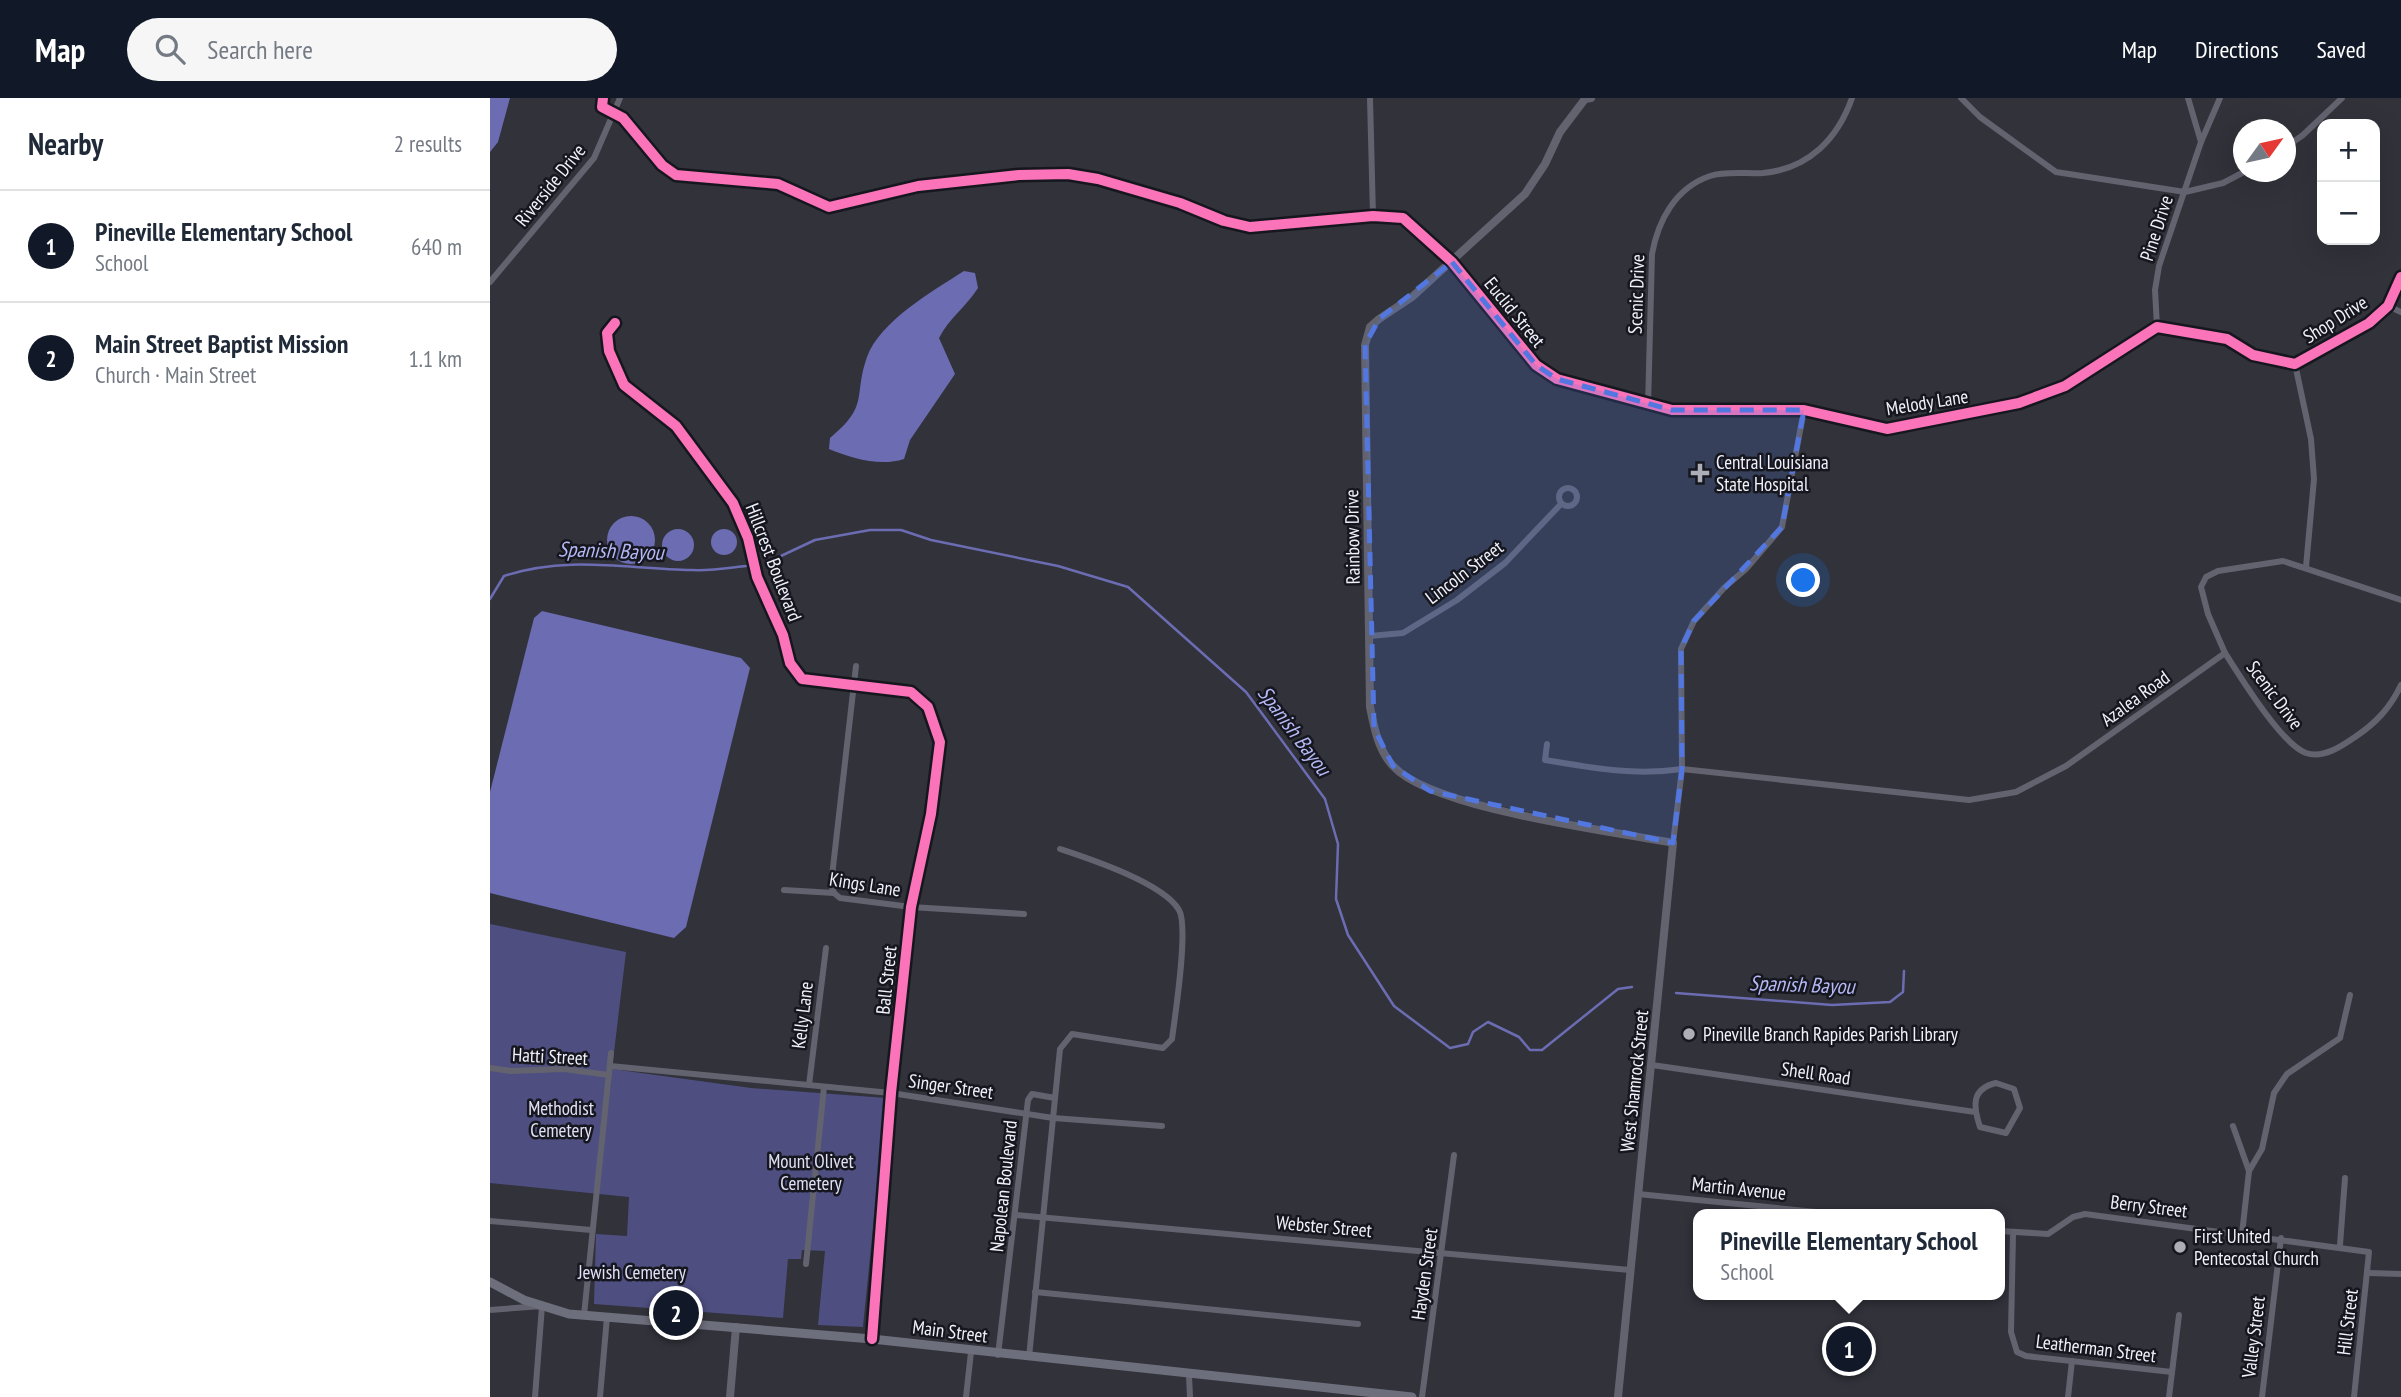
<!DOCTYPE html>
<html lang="en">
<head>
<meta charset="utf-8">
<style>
	body { margin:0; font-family:"PT Sans Narrow",sans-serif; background:#f6f6f7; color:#1f2937 }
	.controls { position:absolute; right:21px; top:21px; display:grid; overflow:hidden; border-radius:14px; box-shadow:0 7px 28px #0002 }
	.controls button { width:63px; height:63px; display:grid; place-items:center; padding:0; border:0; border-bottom:2px solid #e0e1e3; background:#fff; color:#1f2937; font:35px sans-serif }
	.compass { position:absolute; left:1743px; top:21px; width:63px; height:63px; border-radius:50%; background:#fff; box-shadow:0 7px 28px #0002; rotate:57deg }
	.you { position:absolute; left:1314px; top:483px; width:24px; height:24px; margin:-18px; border:5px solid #fff; border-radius:50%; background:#1a73e8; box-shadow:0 0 0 10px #1a73e833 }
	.badge { display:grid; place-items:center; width:46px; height:46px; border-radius:50%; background:#111827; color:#fff; font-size:23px; font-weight:700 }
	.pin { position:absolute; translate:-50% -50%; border:4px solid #fff; box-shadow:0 2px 7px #0006 }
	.popup { position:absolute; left:1203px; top:1111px; width:312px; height:91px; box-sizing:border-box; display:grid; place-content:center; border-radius:14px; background:#fff; filter:drop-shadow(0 2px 5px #0005); font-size:23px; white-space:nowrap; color:#747a83 }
	.popup b { font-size:26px; color:#1f2937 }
	.popup::after { content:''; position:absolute; left:50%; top:100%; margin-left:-14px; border:14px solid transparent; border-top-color:#fff }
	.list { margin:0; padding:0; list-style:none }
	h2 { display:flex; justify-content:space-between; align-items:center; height:91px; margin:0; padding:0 28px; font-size:30px }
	h2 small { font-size:23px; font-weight:400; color:#747a83 }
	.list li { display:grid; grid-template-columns:46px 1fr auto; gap:21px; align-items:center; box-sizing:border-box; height:112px; padding:0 28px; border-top:2px solid #e0e1e3 }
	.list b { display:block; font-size:26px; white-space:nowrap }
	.list p { margin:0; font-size:23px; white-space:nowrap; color:#747a83 }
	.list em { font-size:23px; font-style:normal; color:#747a83 }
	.icon { flex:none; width:38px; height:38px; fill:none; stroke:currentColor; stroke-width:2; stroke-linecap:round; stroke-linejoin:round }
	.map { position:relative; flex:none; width:1911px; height:1299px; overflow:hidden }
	header { display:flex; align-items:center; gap:42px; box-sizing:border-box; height:98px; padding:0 35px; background:#111827; color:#fff }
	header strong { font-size:33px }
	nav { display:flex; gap:38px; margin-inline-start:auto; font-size:24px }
	.search { width:490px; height:63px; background:#f6f6f7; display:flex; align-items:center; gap:18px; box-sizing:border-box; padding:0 24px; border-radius:38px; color:#747a83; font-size:26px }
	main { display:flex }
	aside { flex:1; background:#fff }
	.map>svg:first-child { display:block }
</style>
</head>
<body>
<header>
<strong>Map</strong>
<div class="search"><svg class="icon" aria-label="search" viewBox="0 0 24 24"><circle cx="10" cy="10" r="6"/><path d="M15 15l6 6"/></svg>Search here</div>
<nav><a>Map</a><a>Directions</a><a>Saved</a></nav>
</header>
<main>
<aside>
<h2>Nearby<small>2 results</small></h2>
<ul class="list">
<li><span class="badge">1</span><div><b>Pineville Elementary School</b><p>School</p></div><em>640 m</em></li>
<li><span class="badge">2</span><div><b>Main Street Baptist Mission</b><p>Church · Main Street</p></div><em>1.1 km</em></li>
</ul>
</aside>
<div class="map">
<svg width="1911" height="1299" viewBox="0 0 1911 1299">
	<rect width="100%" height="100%" fill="#31323a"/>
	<polygon fill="#4e4e80" points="0,826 136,854 122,971 261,990 396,1000 373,1229 328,1227 335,1153 312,1152 311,1161 298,1161 293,1220 104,1206 106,1136 137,1138 139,1099 0,1085"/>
	<g fill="#6c6cb3">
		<polygon points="0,0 20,0 8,44 0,54"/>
		<path d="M 474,173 L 485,175 L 488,190 C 476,209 459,220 449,240 L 465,276 L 420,342 L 414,361 C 390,369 361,360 339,351 L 340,340 C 380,307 363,299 377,259 C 390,223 443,193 474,173 Z"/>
		<circle cx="141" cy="442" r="24"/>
		<circle cx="234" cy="444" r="13"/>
		<circle cx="188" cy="447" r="16"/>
		<polygon points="52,513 251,560 260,570 196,829 184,840 0,795 0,694 44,520"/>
	</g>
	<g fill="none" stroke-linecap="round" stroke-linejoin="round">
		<g stroke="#6c6cb3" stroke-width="2.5">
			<polyline points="276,465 325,442 380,432 411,432 441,442 568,468 638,489 756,594 835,701 848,746 846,801 858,837 904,908 960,950 978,946 983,934 998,924 1029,939 1040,952 1052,952 1128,891 1142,889"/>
			<path d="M 0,501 L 14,478 C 78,457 136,471 202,472 C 220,473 238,470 256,468"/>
			<polyline points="1186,895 1342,907 1400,904 1413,894 1414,873"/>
		</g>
		<g stroke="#62636f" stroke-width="6">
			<polyline points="113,0 112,9 133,20 172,67 186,77 288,86 339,109 428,88 529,77 578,76 608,81 690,105 734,123 760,129 883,118 913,120 962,164 1046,267 1067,281 1182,312 1314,312 1397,331 1529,305 1575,288 1667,229 1737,241 1763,257 1805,266 1879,225 1898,208 1911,179"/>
			<polyline points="880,0 883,118"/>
			<polyline points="1471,0 1490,19 1566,74 1695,94 1733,85 1754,74"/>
			<polyline points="1698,0 1711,44"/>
			<polyline points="1796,49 1813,37 1852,0"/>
			<polyline points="0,184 104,60 130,0"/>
			<polyline points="1898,208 1911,214"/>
			<polyline points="125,225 117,235 119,253 134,287 186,328 243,405 258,440 267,479 293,537 300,565 312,581 421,594 438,609 450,644 441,716 421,809 401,995 382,1241"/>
			<polyline points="1667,229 1665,192 1669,168 1711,44 1730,0"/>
			<polyline points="1805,266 1821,341 1824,381 1816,469"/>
			<path d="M 1158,308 L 1162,156 C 1168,123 1185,90 1220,78 C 1235,73 1257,76 1273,75 C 1319,71 1348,40 1362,0"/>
			<circle cx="1078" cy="399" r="9"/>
			<polyline points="880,538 913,535 967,502 1015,465 1071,406"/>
			<path d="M 1735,555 C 1750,578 1791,646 1816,655 C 1833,661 1852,648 1865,639 C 1886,625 1900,610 1911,587"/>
			<path d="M 1057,646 L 1055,662 C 1103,670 1143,678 1192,671 L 1479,702 L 1526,694 L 1576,668 L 1735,555 L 1718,516 L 1711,489 L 1716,479 L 1728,473 L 1793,463 L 1911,502"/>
			<polyline points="1183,745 1192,671 1191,551 1204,523 1235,489 1256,471 1292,429 1314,312"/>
			<polyline points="294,792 344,795 350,800 421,809 534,816"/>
			<polyline points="344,795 341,787 366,568"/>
			<polyline points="1162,967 1485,1014"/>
			<polyline points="120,968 401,995 563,1020 672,1028"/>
			<polyline points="0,970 21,973 74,971 119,977"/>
			<path d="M 1506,985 L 1524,991 L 1530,1010 L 1516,1035 L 1490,1029 C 1483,1008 1481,991 1506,985 Z"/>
			<polyline points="319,987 336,850"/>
			<polyline points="1743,1028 1759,1073"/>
			<polyline points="1148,1096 1346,1116"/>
			<polyline points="526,1117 1140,1172"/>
			<polyline points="0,1123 101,1132"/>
			<polyline points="1510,1133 1558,1136 1583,1119 1595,1116 1879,1154 1864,1299"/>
			<polyline points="1523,1135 1521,1234 1527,1254 1536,1258 1682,1274"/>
			<polyline points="1752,1136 1759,1073 1772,1051 1784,995 1797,976 1850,940 1860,897"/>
			<polyline points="1850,1147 1855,1080"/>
			<polyline points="316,1166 334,989"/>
			<polyline points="1879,1175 1911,1176"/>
			<polyline points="545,1194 868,1226"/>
			<polyline points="0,1212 52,1208 45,1299"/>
			<polyline points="94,1217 121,955"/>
			<polyline points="508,1257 538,1002 542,996 565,1000"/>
			<path d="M 539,1259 L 570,951 L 582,936 L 673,950 L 682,941 C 685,918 699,829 689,812 C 673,785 600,761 570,751"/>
			<polyline points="699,1277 700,1299"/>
			<polyline points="110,1299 117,1219"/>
			<polyline points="476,1299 481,1254"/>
			<polyline points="932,1299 964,1057"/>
			<polyline points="1578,1299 1582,1263"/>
			<polyline points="1679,1299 1689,1217"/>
			<polyline points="1772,1299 1791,1140"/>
		</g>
		<g stroke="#62636f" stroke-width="8">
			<path d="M 1101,0 L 1095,1 L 1070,34 L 1055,66 L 1035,96 L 922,199 L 889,221 L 880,229 L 875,247 L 880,609 C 884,629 888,652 903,668 C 942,711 1121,733 1183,745 L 1128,1299"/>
			<polyline points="240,1299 246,1229"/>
		</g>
		<polyline stroke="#6e6f7c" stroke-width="9" points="0,1184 34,1202 79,1216 382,1241 922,1299"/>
		<defs>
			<g id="cycleway">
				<polyline points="113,0 112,9 133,20 172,67 186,77 288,86 339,109 428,88 529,77 578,76 608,81 690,105 734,123 760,129 883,118 913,120 962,164 1046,267 1067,281 1182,312 1314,312 1397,331 1529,305 1575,288 1667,229 1737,241 1763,257 1805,266 1879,225 1898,208 1911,179"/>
				<polyline points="125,225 117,235 119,253 134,287 186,328 243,405 258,440 267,479 293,537 300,565 312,581 421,594 438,609 450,644 441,716 421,809 401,995 382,1241"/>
			</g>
		</defs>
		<use href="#cycleway" stroke="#16171e" stroke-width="15"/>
		<use href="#cycleway" stroke="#fb73b8" stroke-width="10"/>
	</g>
	<path fill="#5277e1" fill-opacity="0.2" stroke="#5277e1" stroke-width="5" stroke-dasharray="14 9" stroke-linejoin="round" d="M 962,164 L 1046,267 L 1067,281 L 1182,312 L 1314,312 L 1292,429 L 1204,523 L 1191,551 L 1192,671 L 1183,745 L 940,693 L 903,668 L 884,630 L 875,247 L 889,221 Z"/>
	<g fill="#adaeb8" stroke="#16171e" stroke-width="2.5">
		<path d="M1206.5 364.5h7v7h7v7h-7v7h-7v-7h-7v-7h7z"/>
		<circle cx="1199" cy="936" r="7"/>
		<circle cx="1690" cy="1149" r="7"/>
	</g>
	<g text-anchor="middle" stroke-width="5" stroke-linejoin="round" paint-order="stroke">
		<g font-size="19" fill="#f0f1fc" stroke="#16171e">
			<text transform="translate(60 87) rotate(-51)" y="7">Riverside Drive</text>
			<text transform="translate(1666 130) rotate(-72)" y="7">Pine Drive</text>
			<text transform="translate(1146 196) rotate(-88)" y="7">Scenic Drive</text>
			<text transform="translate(1025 214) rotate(51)" y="7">Euclid Street</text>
			<text transform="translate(1845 221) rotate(-32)" y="7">Shop Drive</text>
			<text transform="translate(1437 304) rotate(-9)" y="7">Melody Lane</text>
			<text transform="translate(862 439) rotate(-91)" y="7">Rainbow Drive</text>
			<text transform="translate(284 464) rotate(69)" y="7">Hillcrest Boulevard</text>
			<text transform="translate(974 474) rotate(-37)" y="7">Lincoln Street</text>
			<text transform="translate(1785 597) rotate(53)" y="7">Scenic Drive</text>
			<text transform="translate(1645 600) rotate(-36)" y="7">Azalea Road</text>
			<text transform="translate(375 786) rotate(9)" y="7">Kings Lane</text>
			<text transform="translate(396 882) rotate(-84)" y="7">Ball Street</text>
			<text transform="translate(312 917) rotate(-83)" y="7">Kelly Lane</text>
			<text transform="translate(60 958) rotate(3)" y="7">Hatti Street</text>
			<text transform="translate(1326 975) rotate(8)" y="7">Shell Road</text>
			<text transform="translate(1144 983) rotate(-84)" y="7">West Shamrock Street</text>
			<text transform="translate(461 988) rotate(8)" y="7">Singer Street</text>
			<text transform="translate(513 1088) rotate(-84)" y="7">Napolean Boulevard</text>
			<text transform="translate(1249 1090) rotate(6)" y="7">Martin Avenue</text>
			<text transform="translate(1659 1108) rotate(7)" y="7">Berry Street</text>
			<text transform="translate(834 1128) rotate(5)" y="7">Webster Street</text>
			<text transform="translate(934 1176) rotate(-82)" y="7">Hayden Street</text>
			<text transform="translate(1857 1224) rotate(-83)" y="7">Hill Street</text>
			<text transform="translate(460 1233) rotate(7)" y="7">Main Street</text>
			<text transform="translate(1763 1239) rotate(-83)" y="7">Valley Street</text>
			<text transform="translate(1606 1250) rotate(7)" y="7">Leatherman Street</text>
		</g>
		<g font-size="19" fill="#f0f1fc" stroke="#16171e" text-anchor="start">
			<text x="1226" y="371">Central Louisiana<tspan x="1226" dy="22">State Hospital</tspan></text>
			<text x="1213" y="943">Pineville Branch Rapides Parish Library</text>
			<text x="1704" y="1145">First United<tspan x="1704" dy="22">Pentecostal Church</tspan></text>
		</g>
		<g font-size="19" fill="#e0e1f7" stroke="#16171e">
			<text x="71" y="1017">Methodist<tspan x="71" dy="22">Cemetery</tspan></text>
			<text x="321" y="1070">Mount Olivet<tspan x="321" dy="22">Cemetery</tspan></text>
			<text x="142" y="1181">Jewish Cemetery</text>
		</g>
		<g font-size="21" font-style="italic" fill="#b6b9f8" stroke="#16171e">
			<text transform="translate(121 453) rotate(2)" y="7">Spanish Bayou</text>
			<text transform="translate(804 633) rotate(53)" y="7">Spanish Bayou</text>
			<text transform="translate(1312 887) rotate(2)" y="7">Spanish Bayou</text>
		</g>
	</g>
</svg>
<div class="controls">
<button>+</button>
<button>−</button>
</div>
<svg class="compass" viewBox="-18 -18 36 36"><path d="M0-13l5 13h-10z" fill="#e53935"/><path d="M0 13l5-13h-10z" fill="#747a83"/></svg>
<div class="you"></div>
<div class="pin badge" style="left:1359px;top:1251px">1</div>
<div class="popup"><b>Pineville Elementary School</b>School</div>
<div class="pin badge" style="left:186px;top:1215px">2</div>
</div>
</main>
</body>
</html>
